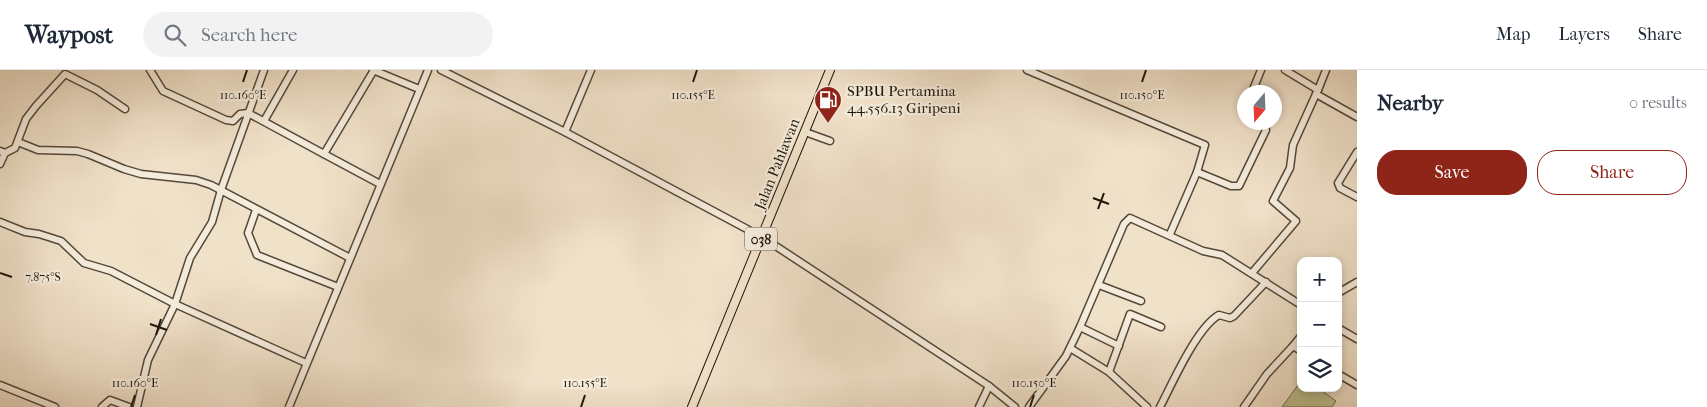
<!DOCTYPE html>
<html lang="en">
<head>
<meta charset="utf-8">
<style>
	body { margin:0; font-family:"IM FELL French Canon",serif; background:#f2f2f3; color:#1f2937 }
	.controls { position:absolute; right:15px; bottom:15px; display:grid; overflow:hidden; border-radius:10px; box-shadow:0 2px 8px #0003 }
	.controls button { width:45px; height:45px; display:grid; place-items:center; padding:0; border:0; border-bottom:1px solid #e0e1e3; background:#fff; color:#1f2937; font:25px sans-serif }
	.compass { position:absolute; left:1237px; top:15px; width:45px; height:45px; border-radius:50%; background:#fff; box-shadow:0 2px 8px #0003; rotate:199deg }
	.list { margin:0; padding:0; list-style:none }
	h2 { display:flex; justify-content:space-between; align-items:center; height:65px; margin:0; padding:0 20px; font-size:21px }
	h2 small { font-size:16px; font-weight:400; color:#747a83 }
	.actions { display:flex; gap:10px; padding:15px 20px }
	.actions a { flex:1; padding:11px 0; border:1px solid #8f2418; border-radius:20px; text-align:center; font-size:18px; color:#8f2418 }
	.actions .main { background:#8f2418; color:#fff }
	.icon { flex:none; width:28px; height:28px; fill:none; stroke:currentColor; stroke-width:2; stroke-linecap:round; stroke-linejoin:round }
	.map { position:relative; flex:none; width:1357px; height:337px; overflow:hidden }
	header { display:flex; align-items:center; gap:30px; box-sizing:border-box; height:70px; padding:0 25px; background:#fff; border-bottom:1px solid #e0e1e3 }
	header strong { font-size:24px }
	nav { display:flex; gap:28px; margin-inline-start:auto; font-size:18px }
	.search { width:350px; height:45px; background:#f2f2f3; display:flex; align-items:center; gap:12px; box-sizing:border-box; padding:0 18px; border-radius:28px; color:#747a83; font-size:19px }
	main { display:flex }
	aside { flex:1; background:#fff }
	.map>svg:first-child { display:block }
</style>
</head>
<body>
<header>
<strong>Waypost</strong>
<div class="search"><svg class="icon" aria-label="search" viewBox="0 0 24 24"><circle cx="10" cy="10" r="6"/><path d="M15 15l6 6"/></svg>Search here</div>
<nav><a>Map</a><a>Layers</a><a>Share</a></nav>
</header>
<main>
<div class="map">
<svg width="1357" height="337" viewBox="0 0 1357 337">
	<rect width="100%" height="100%" fill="#f0e1c9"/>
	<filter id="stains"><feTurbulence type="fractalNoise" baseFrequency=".004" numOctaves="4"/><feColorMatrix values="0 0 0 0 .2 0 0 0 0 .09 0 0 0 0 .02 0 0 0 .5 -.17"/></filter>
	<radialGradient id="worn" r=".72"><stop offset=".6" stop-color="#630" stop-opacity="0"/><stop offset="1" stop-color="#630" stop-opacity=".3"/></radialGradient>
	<polygon fill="#c0c191" stroke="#706b4d" points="1301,311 1301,318 1318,318 1336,331 1332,337 1282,337"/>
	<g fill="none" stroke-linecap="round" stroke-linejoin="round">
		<defs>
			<g id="minor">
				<polyline points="150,0 163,21 226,50 233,51 240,44 248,43 324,84 374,0"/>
				<polyline points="264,0 221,120 212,152 190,188 175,234 306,293"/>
				<polyline points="373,0 419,19"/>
				<polyline points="441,0 565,62 762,167 989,316 1015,337"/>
				<polyline points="1027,0 1205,75 1197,102 1170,164"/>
				<polyline points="1285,0 1318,20 1316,24"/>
				<polyline points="1318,20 1326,0"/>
				<polyline points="1252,22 1261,0"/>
				<polyline points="264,51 293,0"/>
				<polyline points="565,62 591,0"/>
				<polyline points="805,62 830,71"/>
				<polyline points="18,72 38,80 77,81 88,84 124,99 141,104 196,110 211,115 350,188"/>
				<polyline points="0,81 5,83 15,78 26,49 36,36 65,4 97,20 125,39"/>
				<polyline points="1357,82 1338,113 1340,118 1357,127"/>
				<polyline points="324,84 380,114"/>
				<polyline points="0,94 5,83"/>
				<polyline points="1197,102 1231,116 1239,116 1266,60 1265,52"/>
				<polyline points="256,140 248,163 257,185 338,217"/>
				<polyline points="0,152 25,162 39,164 61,171 84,193 111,201 175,234 148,290 137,337"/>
				<polyline points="1252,203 1296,151 1273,131 1290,98 1293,75 1316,24 1357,47"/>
				<polyline points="1099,215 1141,231"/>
				<polyline points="1338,223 1357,212"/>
				<polyline points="1080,257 1119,276"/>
				<polyline points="1338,258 1357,269"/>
				<polyline points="1293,276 1301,266"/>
				<polyline points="1070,278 1109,302"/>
				<polyline points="1338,304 1357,315"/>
				<polyline points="0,315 55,337"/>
				<polyline points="102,337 110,330 129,337"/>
				<polyline points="289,337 428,0"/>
				<polyline points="979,337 989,316"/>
				<polyline points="1029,337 1066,286 1080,257 1124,154 1130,148 1203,181 1222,185 1301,235"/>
				<polyline points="1147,337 1109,302 1130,244 1161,257"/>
				<path d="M 1160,337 C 1172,314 1197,257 1219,245 L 1230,248 L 1234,246 L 1266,212"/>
				<polyline points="1244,337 1267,304 1293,276 1301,281"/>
			</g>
			<polyline id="major" points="692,337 830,0"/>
		</defs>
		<use href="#minor" stroke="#544839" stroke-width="9"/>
		<use href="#major" stroke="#201509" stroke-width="10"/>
		<use href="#minor" stroke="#f5ecdc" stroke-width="6"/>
		<use href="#major" stroke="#f0e1c9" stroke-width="8"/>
	</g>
	<path fill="none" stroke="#201509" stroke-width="2" d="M 243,12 L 247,0M 693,12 L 697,0M 1142,12 L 1146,0M 1093,128 L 1109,134M 1098,139 L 1104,123M 0,203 L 12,207M 150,254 L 167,260M 156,265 L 161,249M 131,337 L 135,325M 581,337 L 585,325M 1030,337 L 1034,325"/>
	<defs>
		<symbol id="fuel-pin" viewBox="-11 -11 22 30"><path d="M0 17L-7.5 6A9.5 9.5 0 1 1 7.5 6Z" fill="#8f2418" stroke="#f5ecdc"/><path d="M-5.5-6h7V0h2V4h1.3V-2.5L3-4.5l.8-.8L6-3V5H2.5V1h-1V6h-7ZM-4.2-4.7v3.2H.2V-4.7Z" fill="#fff"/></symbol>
	</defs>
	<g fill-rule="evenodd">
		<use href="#fuel-pin" x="812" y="14" width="32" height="43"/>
	</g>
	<g text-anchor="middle" stroke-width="4.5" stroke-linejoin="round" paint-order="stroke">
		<rect fill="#f5ecdc" stroke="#605648" stroke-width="1" x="745" y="157.5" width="32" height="23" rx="4"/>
		<g font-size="14" font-weight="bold" fill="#201509">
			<text x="761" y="174">038</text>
		</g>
		<g font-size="15" fill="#201509" stroke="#f5ecdc" text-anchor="start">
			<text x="847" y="26">SPBU Pertamina<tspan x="847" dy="17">44.556.13 Giripeni</tspan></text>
		</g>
		<g font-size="15" fill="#201509" stroke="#f5ecdc">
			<text transform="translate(777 94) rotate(-68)" y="5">Jalan Pahlawan</text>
		</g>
	</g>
	<g font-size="12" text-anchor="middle" fill="#201509" stroke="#f5ecdc" stroke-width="4.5" stroke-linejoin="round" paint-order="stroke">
		<text x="243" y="29">110.160°E</text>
		<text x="693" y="29">110.155°E</text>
		<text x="1142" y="29">110.150°E</text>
		<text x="43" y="211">7.875°S</text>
		<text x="135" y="317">110.160°E</text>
		<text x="585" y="317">110.155°E</text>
		<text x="1034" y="317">110.150°E</text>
	</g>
	<rect width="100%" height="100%" filter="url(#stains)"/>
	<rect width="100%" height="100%" fill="url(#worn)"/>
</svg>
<div class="controls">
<button>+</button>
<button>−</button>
<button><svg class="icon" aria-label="layers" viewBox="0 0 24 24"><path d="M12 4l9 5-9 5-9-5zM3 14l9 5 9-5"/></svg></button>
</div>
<svg class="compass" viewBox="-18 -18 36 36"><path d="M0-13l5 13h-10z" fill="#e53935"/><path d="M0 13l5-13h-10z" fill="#747a83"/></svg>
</div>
<aside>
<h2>Nearby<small>0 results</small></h2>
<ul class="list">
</ul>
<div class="actions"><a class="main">Save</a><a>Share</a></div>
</aside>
</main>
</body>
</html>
